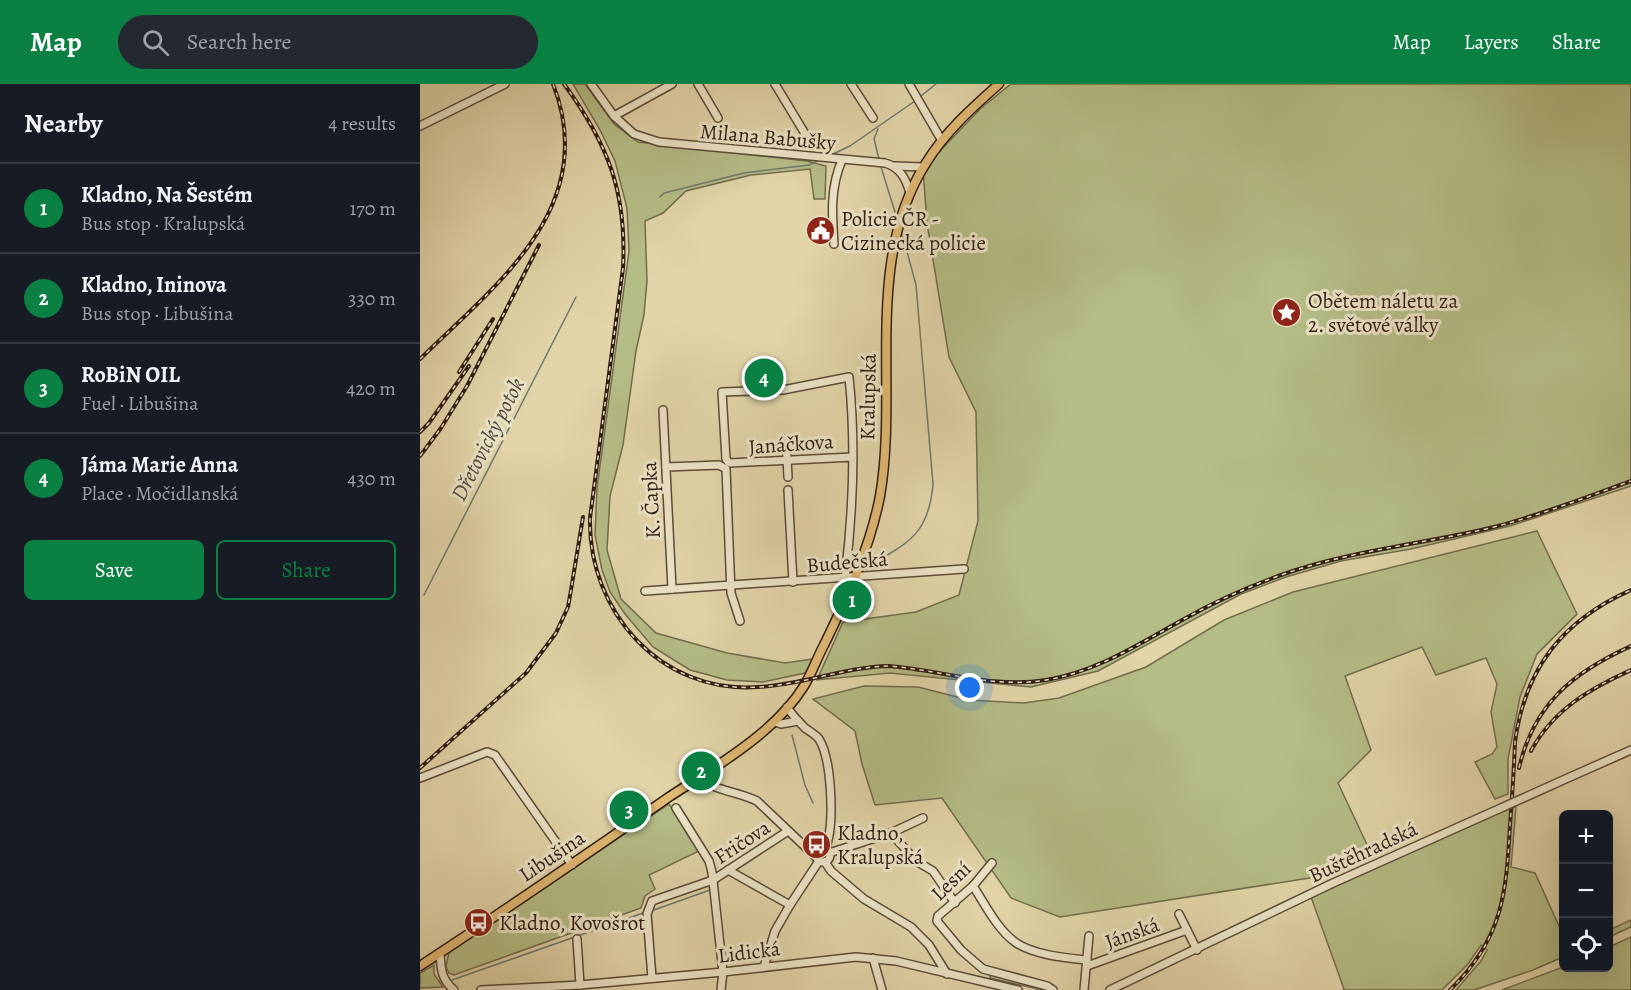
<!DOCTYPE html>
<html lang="en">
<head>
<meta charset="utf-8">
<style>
	body { margin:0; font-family:Alegreya,serif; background:#242831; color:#f1f3f6 }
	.controls { position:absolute; right:18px; bottom:18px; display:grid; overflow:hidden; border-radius:9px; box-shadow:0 6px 24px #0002 }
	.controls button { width:54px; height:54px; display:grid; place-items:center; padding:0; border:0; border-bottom:2px solid #363941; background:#171b24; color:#f1f3f6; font:30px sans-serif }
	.you { position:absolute; left:550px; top:604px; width:21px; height:21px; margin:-15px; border:4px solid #fff; border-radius:50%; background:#1a73e8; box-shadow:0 0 0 9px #1a73e833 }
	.badge { display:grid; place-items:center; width:39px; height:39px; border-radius:50%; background:#0b8043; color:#fff; font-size:20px; font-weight:700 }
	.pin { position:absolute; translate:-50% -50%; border:3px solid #fff; box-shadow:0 2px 6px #0006 }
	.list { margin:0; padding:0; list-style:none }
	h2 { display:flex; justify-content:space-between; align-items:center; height:78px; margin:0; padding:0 24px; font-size:26px }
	h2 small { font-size:20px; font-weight:400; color:#9ea1a6 }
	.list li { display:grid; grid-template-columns:39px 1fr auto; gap:18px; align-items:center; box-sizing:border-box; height:90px; padding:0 24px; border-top:2px solid #363941 }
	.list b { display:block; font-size:22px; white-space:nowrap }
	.list p { margin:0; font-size:20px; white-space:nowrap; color:#9ea1a6 }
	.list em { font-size:20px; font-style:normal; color:#9ea1a6 }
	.actions { display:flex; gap:12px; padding:18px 24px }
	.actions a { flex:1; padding:14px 0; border:2px solid #0b8043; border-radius:9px; text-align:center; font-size:21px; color:#0b8043 }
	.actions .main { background:#0b8043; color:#fff }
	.icon { flex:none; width:33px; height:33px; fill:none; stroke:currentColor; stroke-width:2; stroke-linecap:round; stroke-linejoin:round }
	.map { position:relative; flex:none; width:1211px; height:906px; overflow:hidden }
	header { display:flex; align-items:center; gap:36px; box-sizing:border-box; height:84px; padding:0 30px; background:#0b8043; color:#fff }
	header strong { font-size:28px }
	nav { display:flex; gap:33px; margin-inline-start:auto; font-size:21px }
	.search { width:420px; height:54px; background:#242831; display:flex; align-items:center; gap:15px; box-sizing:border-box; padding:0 21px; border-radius:33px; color:#9ea1a6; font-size:22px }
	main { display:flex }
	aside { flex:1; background:#171b24 }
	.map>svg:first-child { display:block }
</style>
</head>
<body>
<header>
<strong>Map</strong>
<div class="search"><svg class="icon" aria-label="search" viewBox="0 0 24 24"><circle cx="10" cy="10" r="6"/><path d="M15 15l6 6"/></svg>Search here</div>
<nav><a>Map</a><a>Layers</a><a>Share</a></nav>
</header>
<main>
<aside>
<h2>Nearby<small>4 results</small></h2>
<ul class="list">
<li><span class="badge">1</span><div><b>Kladno, Na Šestém</b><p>Bus stop · Kralupská</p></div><em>170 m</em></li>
<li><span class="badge">2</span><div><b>Kladno, Ininova</b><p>Bus stop · Libušina</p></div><em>330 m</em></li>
<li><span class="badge">3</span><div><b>RoBiN OIL</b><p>Fuel · Libušina</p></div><em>420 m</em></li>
<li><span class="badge">4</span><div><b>Jáma Marie Anna</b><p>Place · Močidlanská</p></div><em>430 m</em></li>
</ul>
<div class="actions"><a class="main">Save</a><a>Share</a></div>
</aside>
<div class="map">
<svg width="1211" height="906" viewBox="0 0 1211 906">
	<rect width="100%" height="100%" fill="#e2d5a9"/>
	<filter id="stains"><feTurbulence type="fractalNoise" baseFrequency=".00333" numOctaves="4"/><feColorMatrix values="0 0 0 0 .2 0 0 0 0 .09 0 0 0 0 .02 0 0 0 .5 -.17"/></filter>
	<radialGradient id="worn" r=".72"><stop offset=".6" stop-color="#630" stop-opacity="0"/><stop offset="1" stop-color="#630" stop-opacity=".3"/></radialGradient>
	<g fill="#b5bd86" stroke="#726c4d" stroke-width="1.5">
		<polygon points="153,0 165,0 194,40 218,58 387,77 406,82 405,115 394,115 390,85 331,91 266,107 243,129 225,137 227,197 224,231 216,267 203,361 190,412 187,466 201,515 236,549 307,569 365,579 393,575 385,589 343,598 307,596 270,586 233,563 205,530 190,508 182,486 175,451 177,404 209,167 207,124 195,77 180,46"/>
		<polygon points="591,0 1211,0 1211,402 1090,442 991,465 921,477 866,493 821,510 678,587 611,603 470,589 397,596 423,538 496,528 539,511 558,437 556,328 529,273 507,139 503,85 560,25"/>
		<polygon points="1117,447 1157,530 1117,570 1100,613 1088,675 1088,710 1075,715 1055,678 1072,670 1077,663 1071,628 1077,600 1066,574 1016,591 1002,563 925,592 951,666 918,699 951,769 896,793 640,833 591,814 522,714 455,721 442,680 435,647 393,615 444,602 498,603 549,616 604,619 639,614 726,583 804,536 873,508"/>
		<polygon points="249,720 279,767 229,791 235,805 225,812 221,824 34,891 29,889 26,883 29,868"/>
		<polygon points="1096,723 1091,783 1115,789 1143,851 1143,873 1113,886 1054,906 1036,906 1061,877 1067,866 1061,861 1048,880 1022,906 923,906 924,905 891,813 1087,724"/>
		<polygon points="1211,836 1211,843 1189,853 1189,846"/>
		<polygon points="1211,853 1211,906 1082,906 1143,883 1188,884 1189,863"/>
		<polygon points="14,881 14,890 23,903 0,904 0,889"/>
		<polygon points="570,890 622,903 622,906 570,894"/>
	</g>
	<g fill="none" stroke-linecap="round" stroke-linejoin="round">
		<g stroke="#6d7972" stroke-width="1.5">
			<polyline points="501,12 516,0"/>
			<polyline points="458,45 454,55 459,75"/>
			<polyline points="411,71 430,62 495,17"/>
			<polyline points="461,83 475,128"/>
			<polyline points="240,113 244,109 324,89 389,81 401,75"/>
			<path d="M 454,479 C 492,457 509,447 513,400 L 496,201 L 482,149"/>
			<polyline points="4,511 156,213"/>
			<polyline points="372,651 385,701 393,719"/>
			<polyline points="231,827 290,806"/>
			<polyline points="32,896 223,829"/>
		</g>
		<defs>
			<g id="minor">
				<path d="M 171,0 L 194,32 L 214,50 L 239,58 L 465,79 C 480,83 486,95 490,109"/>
				<polyline points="278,0 298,34"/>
				<polyline points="355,0 390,58"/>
				<polyline points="431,0 453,34"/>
				<polyline points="489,0 522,57"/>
				<polyline points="194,32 252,0"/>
				<polyline points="0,42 85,0"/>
				<polyline points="475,82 503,83"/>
				<path d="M 414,160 C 412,130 410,104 422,76"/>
				<polyline points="243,326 252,505"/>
				<polyline points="366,355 368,393"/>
				<polyline points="246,383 299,381 306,385 311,509 320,537"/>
				<polyline points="368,406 373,498"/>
				<path d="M 425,494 C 433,428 436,360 429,293 L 363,306 L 302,308 L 306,375 L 309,379 L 433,373"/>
				<polyline points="225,507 544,485"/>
				<path d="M 367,623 C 372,631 378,637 385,644 C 389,647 396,651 399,655 C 412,676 415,743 405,765"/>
				<polyline points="354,638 361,640 378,637"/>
				<polyline points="1150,693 1211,666"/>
				<polyline points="0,694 67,668 75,671 152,781"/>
				<path d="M 279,694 C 296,707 319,708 337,717 L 396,773"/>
				<polyline points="256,724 289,777 292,788 303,888 301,906"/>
				<polyline points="471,749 496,777 513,787 535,819"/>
				<circle cx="403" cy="771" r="7"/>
				<polyline points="409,769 471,749 503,734"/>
				<polyline points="405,778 411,787 444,815 491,843 509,861 527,890"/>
				<polyline points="572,779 553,802 518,832 517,837 541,866 563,885 627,902 633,906"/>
				<polyline points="308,786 370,821"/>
				<path d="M 553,802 C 565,820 577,845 595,858 C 613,871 646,874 667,876"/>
				<polyline points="759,830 777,866"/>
				<polyline points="157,855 160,901"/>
				<path d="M 20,869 C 21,885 21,895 34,906"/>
				<polyline points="453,874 462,906"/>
				<polyline points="667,882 767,846"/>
				<polyline points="344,883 355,847 370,821 399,777"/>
				<polyline points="232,894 227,830 232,817 293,796 368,747"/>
				<polyline points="61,906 160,901 303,888 436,873 476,877 598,906"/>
				<polyline points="664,906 669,852"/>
				<polyline points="690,906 911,800 1081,724"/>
			</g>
			<path id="major" d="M 0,882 C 84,827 167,770 249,713 C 295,683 355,649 384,602 C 392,589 397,574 404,561 C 427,514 450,464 460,412 C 479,303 443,178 506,79 C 525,48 552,24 579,0"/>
		</defs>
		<use href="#minor" stroke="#5c4a39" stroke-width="10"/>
		<use href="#major" stroke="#2f1c14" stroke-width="11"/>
		<use href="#minor" stroke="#ece4c7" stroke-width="7"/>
		<use href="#major" stroke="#e1ba74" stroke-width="8"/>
		<defs>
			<g id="rail">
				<path d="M 144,0 C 188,60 207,108 203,184 L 170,434 C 168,528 241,610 338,603 C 383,601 424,583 469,582 C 520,586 574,605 626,596 C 679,587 720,559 766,534 C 796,517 828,503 861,491 C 931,466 1006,460 1078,442 C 1123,430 1167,413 1211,397"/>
				<path d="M 0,275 C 77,200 181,122 133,0"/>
				<polyline points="39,288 73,235"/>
				<polyline points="0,348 9,339 49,282"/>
				<polyline points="0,372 21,344 47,302 119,161"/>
				<path d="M 1111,667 C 1133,626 1169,605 1211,586"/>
				<polyline points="0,684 106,589 136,549 148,523 151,506 163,433"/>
				<path d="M 1099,684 C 1114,619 1154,588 1211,562"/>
				<path d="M 1030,906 C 1083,854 1086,811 1090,741 C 1092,714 1094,686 1095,658 C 1105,584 1143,536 1211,506"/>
			</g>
		</defs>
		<use href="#rail" stroke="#2f1c14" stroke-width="4"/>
		<use href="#rail" stroke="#ece4c7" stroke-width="1.5" stroke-dasharray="4.5" stroke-linecap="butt"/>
		<defs>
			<polyline id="minor-bridge" points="1081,724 1150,693"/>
		</defs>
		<use href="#minor-bridge" stroke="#5c4a39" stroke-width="10" stroke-linecap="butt"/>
		<use href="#minor-bridge" stroke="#ece4c7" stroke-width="7"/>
	</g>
	<defs>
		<symbol id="civic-disc" viewBox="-11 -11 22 22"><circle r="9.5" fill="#8f2418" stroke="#ece4c7"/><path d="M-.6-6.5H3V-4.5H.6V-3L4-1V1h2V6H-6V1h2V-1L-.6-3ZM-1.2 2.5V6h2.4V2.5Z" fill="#fff"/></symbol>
		<symbol id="sight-disc" viewBox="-11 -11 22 22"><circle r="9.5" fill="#8f2418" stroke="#ece4c7"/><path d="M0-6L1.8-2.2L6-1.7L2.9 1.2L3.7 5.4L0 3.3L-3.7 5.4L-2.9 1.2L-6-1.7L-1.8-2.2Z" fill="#fff"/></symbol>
		<symbol id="bus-disc" viewBox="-11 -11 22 22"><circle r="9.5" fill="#8f2418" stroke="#ece4c7"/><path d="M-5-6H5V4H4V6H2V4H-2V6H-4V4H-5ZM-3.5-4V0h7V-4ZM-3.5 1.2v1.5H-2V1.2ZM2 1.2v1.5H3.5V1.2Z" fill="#fff"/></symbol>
	</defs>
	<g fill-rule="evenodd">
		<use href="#civic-disc" x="384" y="130" width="33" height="33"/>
		<use href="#sight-disc" x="850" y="212" width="33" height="33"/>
		<use href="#bus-disc" x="380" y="744" width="33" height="33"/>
		<use href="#bus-disc" x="42" y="822" width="33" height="33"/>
	</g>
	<g text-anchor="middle" stroke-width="6" stroke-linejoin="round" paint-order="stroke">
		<g font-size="21" fill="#2f1c14" stroke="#ece4c7">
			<text transform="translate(348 53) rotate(5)" y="7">Milana Babušky</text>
			<text transform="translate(448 313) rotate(-89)" y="7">Kralupská</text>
			<text transform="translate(371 360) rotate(-4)" y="7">Janáčkova</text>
			<text transform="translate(231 416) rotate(-93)" y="7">K. Čapka</text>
			<text transform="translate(427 478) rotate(-5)" y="7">Budečská</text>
			<text transform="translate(322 758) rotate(-33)" y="7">Fričova</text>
			<text transform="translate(943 768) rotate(-25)" y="7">Buštěhradská</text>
			<text transform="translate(132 772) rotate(-34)" y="7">Libušina</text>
			<text transform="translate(531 797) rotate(-44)" y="7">Lesní</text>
			<text transform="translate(712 849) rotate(-20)" y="7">Jánská</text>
			<text transform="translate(329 868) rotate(-7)" y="7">Lidická</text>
		</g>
		<g font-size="21" fill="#2f1c14" stroke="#ece4c7" text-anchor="start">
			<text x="421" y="142">Policie ČR -<tspan x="421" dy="24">Cizinecká policie</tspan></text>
			<text x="888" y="224">Obětem náletu za<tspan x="888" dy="24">2. světové války</tspan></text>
			<text x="417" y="756">Kladno,<tspan x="417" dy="24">Kralupská</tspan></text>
			<text x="79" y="846">Kladno, Kovošrot</text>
		</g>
		<g font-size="22" font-style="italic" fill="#4e4a43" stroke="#ece4c7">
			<text transform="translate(67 355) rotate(-63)" y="8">Dřetovický potok</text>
		</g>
	</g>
	<rect width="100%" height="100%" filter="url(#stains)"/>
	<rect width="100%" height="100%" fill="url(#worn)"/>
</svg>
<div class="controls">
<button>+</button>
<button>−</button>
<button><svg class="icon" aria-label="locate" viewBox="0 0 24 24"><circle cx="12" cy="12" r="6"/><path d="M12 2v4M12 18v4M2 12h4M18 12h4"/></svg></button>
</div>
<div class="you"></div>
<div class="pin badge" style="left:432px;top:516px">1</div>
<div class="pin badge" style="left:281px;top:687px">2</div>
<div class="pin badge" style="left:209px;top:726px">3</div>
<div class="pin badge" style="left:344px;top:294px">4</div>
</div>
</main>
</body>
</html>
